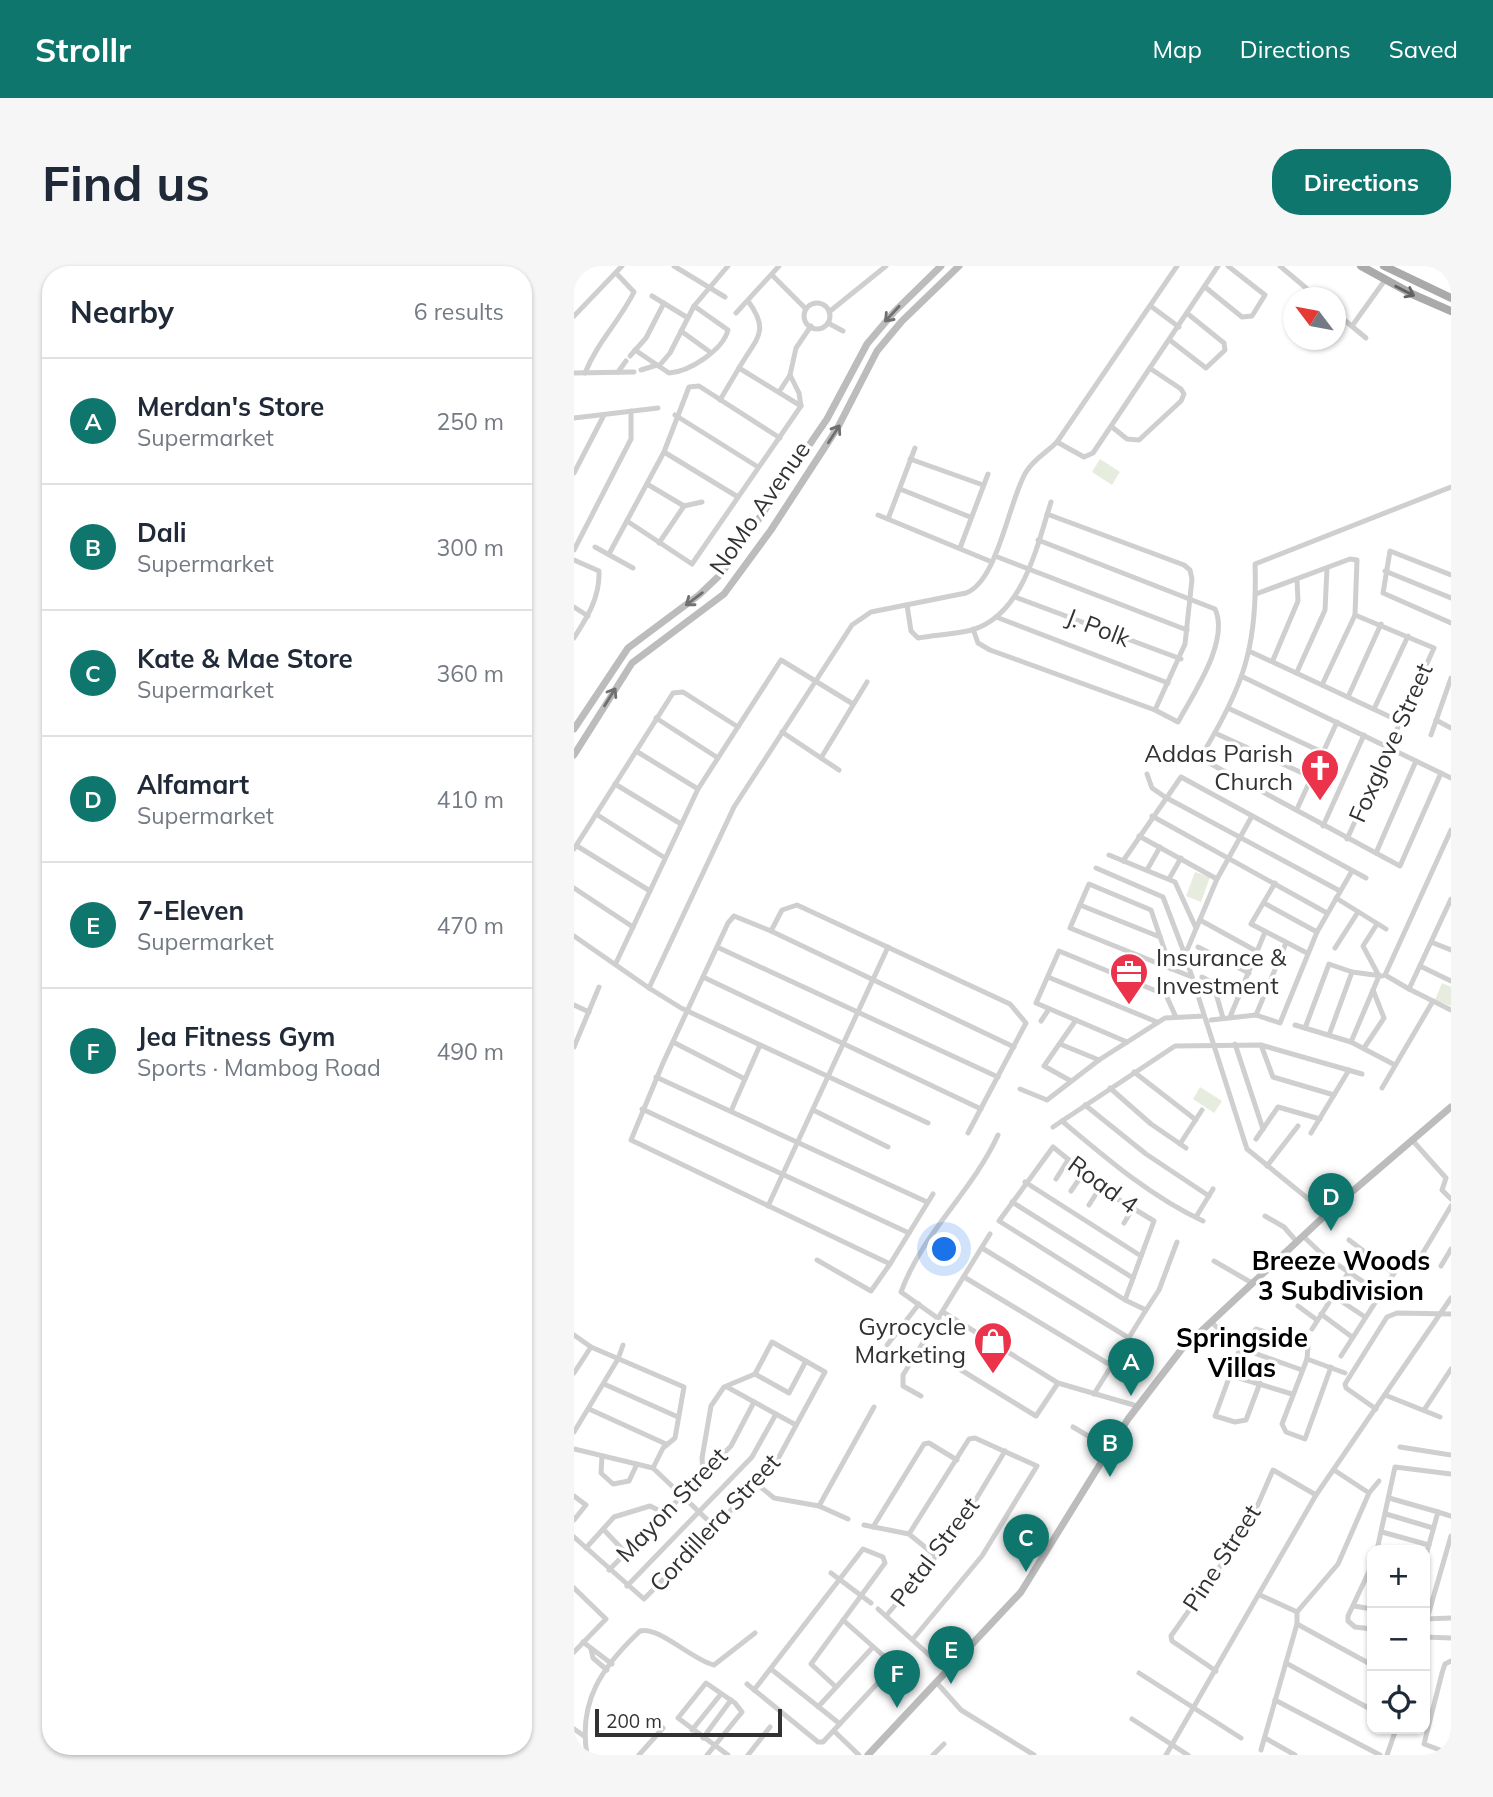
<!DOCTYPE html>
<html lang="en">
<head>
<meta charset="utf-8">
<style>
	body { margin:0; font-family:Mulish,sans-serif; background:#f6f6f7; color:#1f2937 }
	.controls { position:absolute; right:21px; bottom:21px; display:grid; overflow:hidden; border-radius:14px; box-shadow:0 2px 5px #0004 }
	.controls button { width:63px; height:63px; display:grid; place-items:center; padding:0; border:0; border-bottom:2px solid #e0e1e3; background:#fff; color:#1f2937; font:35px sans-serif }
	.compass { position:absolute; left:709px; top:21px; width:63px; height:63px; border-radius:50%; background:#fff; box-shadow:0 2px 5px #0004; rotate:302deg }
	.scale { position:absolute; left:21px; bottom:18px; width:187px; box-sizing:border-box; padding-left:7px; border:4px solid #323232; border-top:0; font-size:19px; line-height:24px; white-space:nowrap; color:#323232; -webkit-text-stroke:5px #fff; paint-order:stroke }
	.you { position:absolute; left:371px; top:984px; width:24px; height:24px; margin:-18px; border:5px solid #fff; border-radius:50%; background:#1a73e8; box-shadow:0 0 0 10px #1a73e833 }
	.badge { display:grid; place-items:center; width:46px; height:46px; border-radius:50%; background:#0f766e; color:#fff; font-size:23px; font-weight:700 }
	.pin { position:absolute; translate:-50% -58px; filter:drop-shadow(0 2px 4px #0008) }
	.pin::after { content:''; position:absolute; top:37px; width:24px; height:21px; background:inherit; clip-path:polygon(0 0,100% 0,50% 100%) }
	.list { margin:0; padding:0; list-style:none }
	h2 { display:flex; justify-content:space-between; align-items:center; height:91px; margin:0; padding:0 28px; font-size:30px }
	h2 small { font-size:23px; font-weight:400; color:#747a83 }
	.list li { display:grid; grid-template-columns:46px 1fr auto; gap:21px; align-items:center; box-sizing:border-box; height:126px; padding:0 28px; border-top:2px solid #e0e1e3 }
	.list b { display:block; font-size:26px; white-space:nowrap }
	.list p { margin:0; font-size:23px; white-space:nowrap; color:#747a83 }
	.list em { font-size:23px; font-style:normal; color:#747a83 }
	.icon { flex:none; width:38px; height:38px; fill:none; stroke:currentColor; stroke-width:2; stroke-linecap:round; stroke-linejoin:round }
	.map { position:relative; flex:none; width:877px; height:1489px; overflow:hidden; border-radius:28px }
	header { display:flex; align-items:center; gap:42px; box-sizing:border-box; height:98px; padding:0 35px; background:#0f766e; color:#fff }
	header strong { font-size:33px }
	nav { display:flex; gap:38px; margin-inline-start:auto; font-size:24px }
	.intro { display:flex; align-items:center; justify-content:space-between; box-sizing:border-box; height:168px; padding:0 42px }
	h1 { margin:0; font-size:49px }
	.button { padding:18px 32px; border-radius:28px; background:#0f766e; color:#fff; font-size:24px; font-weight:700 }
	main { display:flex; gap:42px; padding:0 42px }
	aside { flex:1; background:#fff; border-radius:28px; box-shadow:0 2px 5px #0004 }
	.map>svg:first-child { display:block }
</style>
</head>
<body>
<header>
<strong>Strollr</strong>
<nav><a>Map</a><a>Directions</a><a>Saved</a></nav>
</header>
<div class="intro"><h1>Find us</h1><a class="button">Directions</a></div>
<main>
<aside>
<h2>Nearby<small>6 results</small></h2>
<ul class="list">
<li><span class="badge">A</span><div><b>Merdan's Store</b><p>Supermarket</p></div><em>250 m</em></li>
<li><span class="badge">B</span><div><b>Dali</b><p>Supermarket</p></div><em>300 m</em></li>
<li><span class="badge">C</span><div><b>Kate &amp; Mae Store</b><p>Supermarket</p></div><em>360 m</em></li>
<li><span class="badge">D</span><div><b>Alfamart</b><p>Supermarket</p></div><em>410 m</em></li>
<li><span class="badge">E</span><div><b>7-Eleven</b><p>Supermarket</p></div><em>470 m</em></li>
<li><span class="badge">F</span><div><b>Jea Fitness Gym</b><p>Sports · Mambog Road</p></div><em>490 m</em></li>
</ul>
</aside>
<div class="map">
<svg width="877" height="1489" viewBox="0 0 877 1489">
	<rect width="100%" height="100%" fill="#fff"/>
	<g fill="#e6ecde">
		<polygon points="526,193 546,206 538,219 518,206"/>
		<polygon points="621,606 636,611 627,636 612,630"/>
		<polygon points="868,717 877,721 877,740 861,734"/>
		<polygon points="626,821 648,835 640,847 619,833"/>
	</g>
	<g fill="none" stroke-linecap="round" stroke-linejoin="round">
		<g stroke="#cfcfcf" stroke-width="5">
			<polyline points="100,0 151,31"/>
			<polyline points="706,0 744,32"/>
			<polyline points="198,9 232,43"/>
			<polyline points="631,21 668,51 678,50 691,29 654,0"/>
			<polyline points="78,30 114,52"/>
			<path d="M 174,35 C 197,66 182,72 165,102 L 227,140"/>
			<circle cx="243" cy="50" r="13"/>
			<polyline points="578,41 605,61"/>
			<polyline points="255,46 312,0"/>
			<polyline points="162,47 205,0"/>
			<polyline points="762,47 792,72"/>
			<polyline points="0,50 48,0"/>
			<polyline points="254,57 269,65"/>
			<polyline points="778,60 811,14"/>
			<polyline points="107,65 136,86"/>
			<polyline points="597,75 632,102 651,84 650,77 614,48"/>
			<path d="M 61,84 L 95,107 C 115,106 149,84 154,64 L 120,40"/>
			<polyline points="56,90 72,72 90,37"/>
			<polyline points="85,100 96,87 120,40 154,0"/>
			<polyline points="67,104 83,99"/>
			<polyline points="44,106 52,95"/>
			<polyline points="0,107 60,106"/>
			<path d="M 11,107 C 24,75 45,56 60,26 L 42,7"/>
			<polyline points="205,126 216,109 222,82 237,60"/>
			<polyline points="146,134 165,102"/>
			<polyline points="101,149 184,201"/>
			<polyline points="0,152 84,142"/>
			<polyline points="538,161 553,173 565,174 607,135 610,128 607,123 577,103"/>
			<polyline points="483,176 510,191 519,187 644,0"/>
			<polyline points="90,186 164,231"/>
			<polyline points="336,193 409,219"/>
			<polyline points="0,207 30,149"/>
			<polyline points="73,218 110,240 128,236"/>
			<polyline points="326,223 396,251"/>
			<polyline points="473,248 610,299 616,304 618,313 611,378 581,444"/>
			<polyline points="304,249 418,296"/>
			<polyline points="314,253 341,182"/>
			<polyline points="53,255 118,298 227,140 225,127 216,109"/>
			<polyline points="85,277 110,240"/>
			<polyline points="21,281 59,302"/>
			<polyline points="386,282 414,208"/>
			<polyline points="0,284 57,173 57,145"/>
			<polyline points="35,288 90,186 115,121 125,120 206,172"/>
			<polyline points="421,290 613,364"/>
			<path d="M 0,294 L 25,305 C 26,331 14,350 0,372"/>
			<polyline points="811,305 877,332"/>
			<polyline points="877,309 816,285 809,327 877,357"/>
			<polyline points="682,328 776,293 783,294 781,349 748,419"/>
			<polyline points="441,331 607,393"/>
			<path d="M 333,339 L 337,365 L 344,372 C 361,369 381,368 398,364 C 449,349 463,280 477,236"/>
			<polyline points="0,341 14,350"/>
			<polyline points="422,351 594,417"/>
			<path d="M 399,363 L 404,377 L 416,384 L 581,444 L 604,456 C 619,428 656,375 641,343 L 464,274"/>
			<polyline points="677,386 825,455"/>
			<polyline points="699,394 724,335 723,314"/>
			<polyline points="723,406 751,344 753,302"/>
			<polyline points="669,411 877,512"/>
			<polyline points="774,431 807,358"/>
			<polyline points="656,443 748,486"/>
			<polyline points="800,443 834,370"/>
			<polyline points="82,452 144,492"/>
			<polyline points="862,454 877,462"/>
			<polyline points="208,466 265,504"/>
			<polyline points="641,467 737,511"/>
			<polyline points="857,469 877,412"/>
			<polyline points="611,484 826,600 867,507"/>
			<polyline points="62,485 124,523"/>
			<polyline points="247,492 293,416"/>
			<path d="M 626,492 C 669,422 684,381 681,298 L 877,221"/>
			<polyline points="573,508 578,522 591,531 766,625"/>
			<polyline points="41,518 107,558"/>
			<polyline points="723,543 763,456"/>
			<polyline points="22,548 91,592"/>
			<polyline points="578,550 753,647"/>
			<polyline points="749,560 790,469"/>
			<polyline points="565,570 643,613"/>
			<polyline points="773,573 860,382 781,349"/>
			<polyline points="3,580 76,625"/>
			<polyline points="0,583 99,427 109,426 164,461"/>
			<polyline points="802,587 842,495"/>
			<polyline points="535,589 601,616 622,662"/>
			<polyline points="549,595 607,511 792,612"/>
			<polyline points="522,602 589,631 611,689 673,883 753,948"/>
			<polyline points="573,604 586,581"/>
			<polyline points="595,613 607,592"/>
			<polyline points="701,617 677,658 733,687"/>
			<polyline points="0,622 59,661"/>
			<polyline points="762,632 812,663"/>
			<polyline points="877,633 835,723 877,744"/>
			<polyline points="690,637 743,666"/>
			<polyline points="506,639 586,671"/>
			<polyline points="626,654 684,686"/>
			<polyline points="197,665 440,781"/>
			<path d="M 0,670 L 75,722 L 160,541 L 278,359 L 297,346 L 392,327 C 424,315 435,234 452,206 C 460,193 472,187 483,176 L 603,0"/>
			<polyline points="857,676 877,684"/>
			<polyline points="143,681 424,811"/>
			<polyline points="624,681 675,707"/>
			<polyline points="761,682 784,646"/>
			<polyline points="611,689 643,613 678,550"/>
			<polyline points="42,697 124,523 207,394 279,438"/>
			<polyline points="846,700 877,715"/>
			<polyline points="597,703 577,644 515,618 496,662 618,711"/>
			<polyline points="129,711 407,843"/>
			<polyline points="474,711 583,756"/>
			<polyline points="628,711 665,731"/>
			<polyline points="639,717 649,752"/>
			<polyline points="75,722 107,742 354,857"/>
			<polyline points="835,723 811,709 877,564"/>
			<polyline points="0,739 15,746"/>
			<polyline points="682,749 712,677"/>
			<polyline points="656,751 691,666"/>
			<polyline points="637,754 682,749 706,757 743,666 778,605"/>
			<polyline points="467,755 475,743"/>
			<polyline points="721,759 777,776 821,799"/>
			<polyline points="731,762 755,698 778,706 808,710"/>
			<polyline points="755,769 778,706"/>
			<polyline points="99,776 171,813"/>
			<polyline points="553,776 462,737 485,685 592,729 601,749"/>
			<polyline points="777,776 805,710 789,680 803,658"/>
			<polyline points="486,778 525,794"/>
			<polyline points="661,778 689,863"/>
			<polyline points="687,779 699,811 760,829"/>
			<polyline points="0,781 25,721"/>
			<polyline points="790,782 810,752 799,724"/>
			<polyline points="560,806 622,854"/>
			<polyline points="82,811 353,936"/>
			<polyline points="497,815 470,800 502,754"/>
			<polyline points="536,822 577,858 612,882"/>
			<polyline points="808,822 859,735"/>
			<polyline points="446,823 473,834 525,794 591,752 630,750"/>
			<polyline points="511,839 572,888 635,930"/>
			<polyline points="68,843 335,967"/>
			<polyline points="239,844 314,881"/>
			<polyline points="157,845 186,779"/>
			<path d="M 488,855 C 532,892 577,931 629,955"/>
			<polyline points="479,861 601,780 687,779 788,808"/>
			<polyline points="737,867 775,804"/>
			<polyline points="682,873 704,841 746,853"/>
			<polyline points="839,875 872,912 868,924 877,933"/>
			<polyline points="606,878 628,844"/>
			<polyline points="693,900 724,860"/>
			<polyline points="482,913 494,894"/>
			<polyline points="451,916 567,990"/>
			<polyline points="497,925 510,906"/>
			<polyline points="359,928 316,998 57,874 89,797 154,657 160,650 197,665 208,644 223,639 436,738 452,757 394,867"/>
			<polyline points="438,936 559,1012"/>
			<polyline points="515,939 527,920"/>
			<polyline points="194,940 314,681"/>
			<polyline points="691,950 710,961 723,976"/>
			<polyline points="622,951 639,923"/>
			<polyline points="550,957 559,942"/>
			<polyline points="729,970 749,989 806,1027"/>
			<polyline points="775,974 819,1007"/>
			<polyline points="408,982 555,1072"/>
			<polyline points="243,994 297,1025 316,998"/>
			<polyline points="640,995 678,1017"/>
			<polyline points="841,1000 877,940"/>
			<polyline points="867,1000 877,983"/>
			<polyline points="390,1011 538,1100"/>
			<polyline points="740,1017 791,1051"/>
			<polyline points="724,1040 743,1054"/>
			<polyline points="572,1044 585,1024 603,976"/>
			<polyline points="369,1046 484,1117 563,1140"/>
			<polyline points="747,1048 778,1071"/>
			<path d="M 365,1053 L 327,1026 C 349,966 398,926 424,869"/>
			<polyline points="637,1056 666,1082 728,1104"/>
			<polyline points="738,1063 774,1007"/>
			<polyline points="0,1069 17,1081 110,1121 101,1172 89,1182 79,1202"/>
			<polyline points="313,1079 345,1038"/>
			<polyline points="348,1080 462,1150 484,1117"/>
			<polyline points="767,1090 824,1001"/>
			<polyline points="733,1093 771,1107"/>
			<polyline points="0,1107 17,1081"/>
			<polyline points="181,1108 215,1127 232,1095"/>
			<polyline points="655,1109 718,1128"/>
			<polyline points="686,1117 672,1154 661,1156 641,1150 666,1082 682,1063 734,1080 733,1093 708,1158 712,1166 731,1173 757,1101"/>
			<polyline points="30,1118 104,1151"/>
			<polyline points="153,1121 222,1159"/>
			<polyline points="520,1128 572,1044 551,1034 425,955 479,881 542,932 580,955 551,1034"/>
			<polyline points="811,1129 866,1151"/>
			<polyline points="347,1130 329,1120 329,1109 416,968"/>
			<polyline points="15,1143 92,1178"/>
			<polyline points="802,1143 772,1122 771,1118 813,1051 823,1047 877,1048"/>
			<polyline points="850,1144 877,1103"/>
			<polyline points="499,1161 536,1183"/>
			<polyline points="0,1166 44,1093 49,1079"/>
			<polyline points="826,1181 877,1189"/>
			<polyline points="0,1183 79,1202 142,1262"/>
			<polyline points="28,1190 27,1207 39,1218 55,1215 63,1198"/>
			<polyline points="183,1218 200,1232 245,1240 274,1253"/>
			<polyline points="795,1227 805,1215"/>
			<polyline points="0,1230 12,1239 0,1254"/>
			<polyline points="815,1232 864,1246 851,1293"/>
			<polyline points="245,1240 300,1141"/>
			<polyline points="864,1246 877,1250"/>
			<polyline points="812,1248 859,1262"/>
			<polyline points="290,1259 335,1268 362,1290"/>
			<polyline points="299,1261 350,1178 355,1177 383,1194"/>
			<polyline points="29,1263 52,1287"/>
			<polyline points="808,1266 855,1279"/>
			<polyline points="335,1268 395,1173 401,1172 463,1200 408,1290 339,1373"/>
			<polyline points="0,1271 70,1333 200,1200 251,1106 198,1076 181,1108 150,1121 137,1140 128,1192 129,1206"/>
			<polyline points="12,1282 40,1251 76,1240 90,1247"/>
			<polyline points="803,1284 821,1201 877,1208"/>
			<polyline points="798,1299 774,1350 774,1355 781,1361 798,1363"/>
			<polyline points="35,1304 157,1180 180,1136"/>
			<polyline points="257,1307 297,1337"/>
			<polyline points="53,1320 178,1191 202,1148"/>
			<polyline points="0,1322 32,1353 0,1386"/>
			<polyline points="686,1329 723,1346 764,1298 795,1227 760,1204"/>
			<polyline points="780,1340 798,1343"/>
			<polyline points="304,1343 374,1406"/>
			<polyline points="312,1350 383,1265 431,1185"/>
			<polyline points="851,1353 877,1352"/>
			<polyline points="853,1353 877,1270"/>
			<polyline points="269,1354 320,1399"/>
			<polyline points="723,1358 798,1399"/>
			<polyline points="851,1371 877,1372"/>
			<polyline points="9,1376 38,1398"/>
			<polyline points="17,1383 19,1392 33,1404"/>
			<polyline points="712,1397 798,1444"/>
			<polyline points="197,1403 266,1458"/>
			<polyline points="642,1405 598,1375 597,1370 675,1259 699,1204 742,1229"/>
			<polyline points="565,1407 667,1472"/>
			<polyline points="363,1417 387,1444 460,1489"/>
			<polyline points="173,1418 244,1476 249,1476 327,1392"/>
			<polyline points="180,1424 289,1283 309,1291 311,1297 237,1398 262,1421"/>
			<polyline points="701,1434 806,1489"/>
			<polyline points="244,1441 299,1381"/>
			<polyline points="558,1453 614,1489"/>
			<polyline points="0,1463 10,1470"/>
			<polyline points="118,1464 147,1428"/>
			<polyline points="260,1465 285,1489"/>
			<polyline points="129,1472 157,1434"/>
			<polyline points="691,1472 721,1489"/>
			<polyline points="687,1484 723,1358 723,1346"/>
			<polyline points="874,1487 850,1478 868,1407 871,1398 877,1395"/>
			<path d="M 13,1489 C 4,1435 28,1401 66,1365 C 85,1360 118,1394 140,1399 L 181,1367"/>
			<polyline points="65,1489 89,1462"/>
			<polyline points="133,1489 168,1446 161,1437 132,1417 104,1452 154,1489"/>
			<polyline points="174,1489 196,1461"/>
			<polyline points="359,1489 370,1478"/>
			<polyline points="592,1489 742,1229 877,1032"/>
			<polyline points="813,1489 822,1463"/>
			<polyline points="873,1489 877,1475"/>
		</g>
		<g stroke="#bcbcbc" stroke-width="7">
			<polyline points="0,463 54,382 125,329 147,308 253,153 293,78 320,46 367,0"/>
			<polyline points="0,489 58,397 150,328 197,264 264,161 303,85 328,55 385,0"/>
			<polyline points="294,1489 447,1326 554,1153 607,1084 759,942 877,841"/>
		</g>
		<g stroke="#aaa" stroke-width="8">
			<polyline points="787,0 838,28 877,45"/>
			<polyline points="810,0 877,32"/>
		</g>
	</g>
	<defs><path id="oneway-shaft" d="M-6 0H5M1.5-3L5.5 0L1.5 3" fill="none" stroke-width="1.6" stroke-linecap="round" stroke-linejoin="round" transform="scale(1.75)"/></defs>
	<use stroke="#626262" href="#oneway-shaft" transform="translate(831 25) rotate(27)"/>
	<g stroke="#707070">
		<use href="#oneway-shaft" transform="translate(318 48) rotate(133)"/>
		<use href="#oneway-shaft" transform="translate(260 168) rotate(-57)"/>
		<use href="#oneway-shaft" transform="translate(120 333) rotate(143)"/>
		<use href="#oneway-shaft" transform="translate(36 431) rotate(-58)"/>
	</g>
	<defs>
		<symbol id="church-pin" viewBox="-11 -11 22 30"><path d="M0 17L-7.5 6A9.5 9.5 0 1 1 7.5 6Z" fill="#eb334c" stroke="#fff"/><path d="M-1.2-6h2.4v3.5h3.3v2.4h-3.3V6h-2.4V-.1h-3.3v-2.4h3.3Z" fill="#fff"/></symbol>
		<symbol id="office-pin" viewBox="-11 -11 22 30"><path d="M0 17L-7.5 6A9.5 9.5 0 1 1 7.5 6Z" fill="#eb334c" stroke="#fff"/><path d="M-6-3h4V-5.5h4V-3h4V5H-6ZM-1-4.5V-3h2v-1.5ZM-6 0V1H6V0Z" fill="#fff"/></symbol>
		<symbol id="shop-pin" viewBox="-11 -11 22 30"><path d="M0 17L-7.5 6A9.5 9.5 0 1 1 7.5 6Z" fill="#eb334c" stroke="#fff"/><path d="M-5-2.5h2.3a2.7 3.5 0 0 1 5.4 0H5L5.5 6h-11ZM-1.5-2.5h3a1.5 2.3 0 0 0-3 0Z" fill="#fff"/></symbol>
	</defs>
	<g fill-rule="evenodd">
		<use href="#church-pin" x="724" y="480" width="44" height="60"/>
		<use href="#office-pin" x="533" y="684" width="44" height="60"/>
		<use href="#shop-pin" x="397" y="1053" width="44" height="60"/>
	</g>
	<g text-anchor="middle" stroke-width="7" stroke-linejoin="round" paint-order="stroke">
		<g font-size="24" fill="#323232" stroke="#fff">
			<text transform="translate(186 242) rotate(-55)" y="8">NoMo Avenue</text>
			<text transform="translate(524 362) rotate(21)" y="8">J. Polk</text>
			<text transform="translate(817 477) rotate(-66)" y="8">Foxglove Street</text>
			<text transform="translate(529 919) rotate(36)" y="8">Road 4</text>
			<text transform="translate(98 1239) rotate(-46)" y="8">Mayon Street</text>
			<text transform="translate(141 1257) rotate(-47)" y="8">Cordillera Street</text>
			<text transform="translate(361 1286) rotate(-53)" y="8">Petal Street</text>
			<text transform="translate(648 1292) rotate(-57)" y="8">Pine Street</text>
		</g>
		<g font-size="24" fill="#323232" stroke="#fff" text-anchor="end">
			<text x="719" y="496">Addas Parish<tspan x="719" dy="28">Church</tspan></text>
			<text x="582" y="700" text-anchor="start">Insurance &amp;<tspan x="582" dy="28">Investment</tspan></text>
			<text x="392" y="1069">Gyrocycle<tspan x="392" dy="28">Marketing</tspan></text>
		</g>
		<g font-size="26" font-weight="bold" fill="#000" stroke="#fff">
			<text x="767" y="1004">Breeze Woods<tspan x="767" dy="30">3 Subdivision</tspan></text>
			<text x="668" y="1081">Springside<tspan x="668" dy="30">Villas</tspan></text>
		</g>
	</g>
</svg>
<div class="controls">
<button>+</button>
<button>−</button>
<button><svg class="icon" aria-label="locate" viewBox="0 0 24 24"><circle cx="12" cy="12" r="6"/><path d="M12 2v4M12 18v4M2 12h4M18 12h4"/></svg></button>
</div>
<svg class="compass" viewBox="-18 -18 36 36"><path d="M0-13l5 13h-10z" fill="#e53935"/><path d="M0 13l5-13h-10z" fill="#747a83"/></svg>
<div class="scale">200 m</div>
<div class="you"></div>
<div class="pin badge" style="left:557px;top:1130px">A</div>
<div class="pin badge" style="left:536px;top:1211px">B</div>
<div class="pin badge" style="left:452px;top:1306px">C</div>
<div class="pin badge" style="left:757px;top:965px">D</div>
<div class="pin badge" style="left:377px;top:1418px">E</div>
<div class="pin badge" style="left:323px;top:1442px">F</div>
</div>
</main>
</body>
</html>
